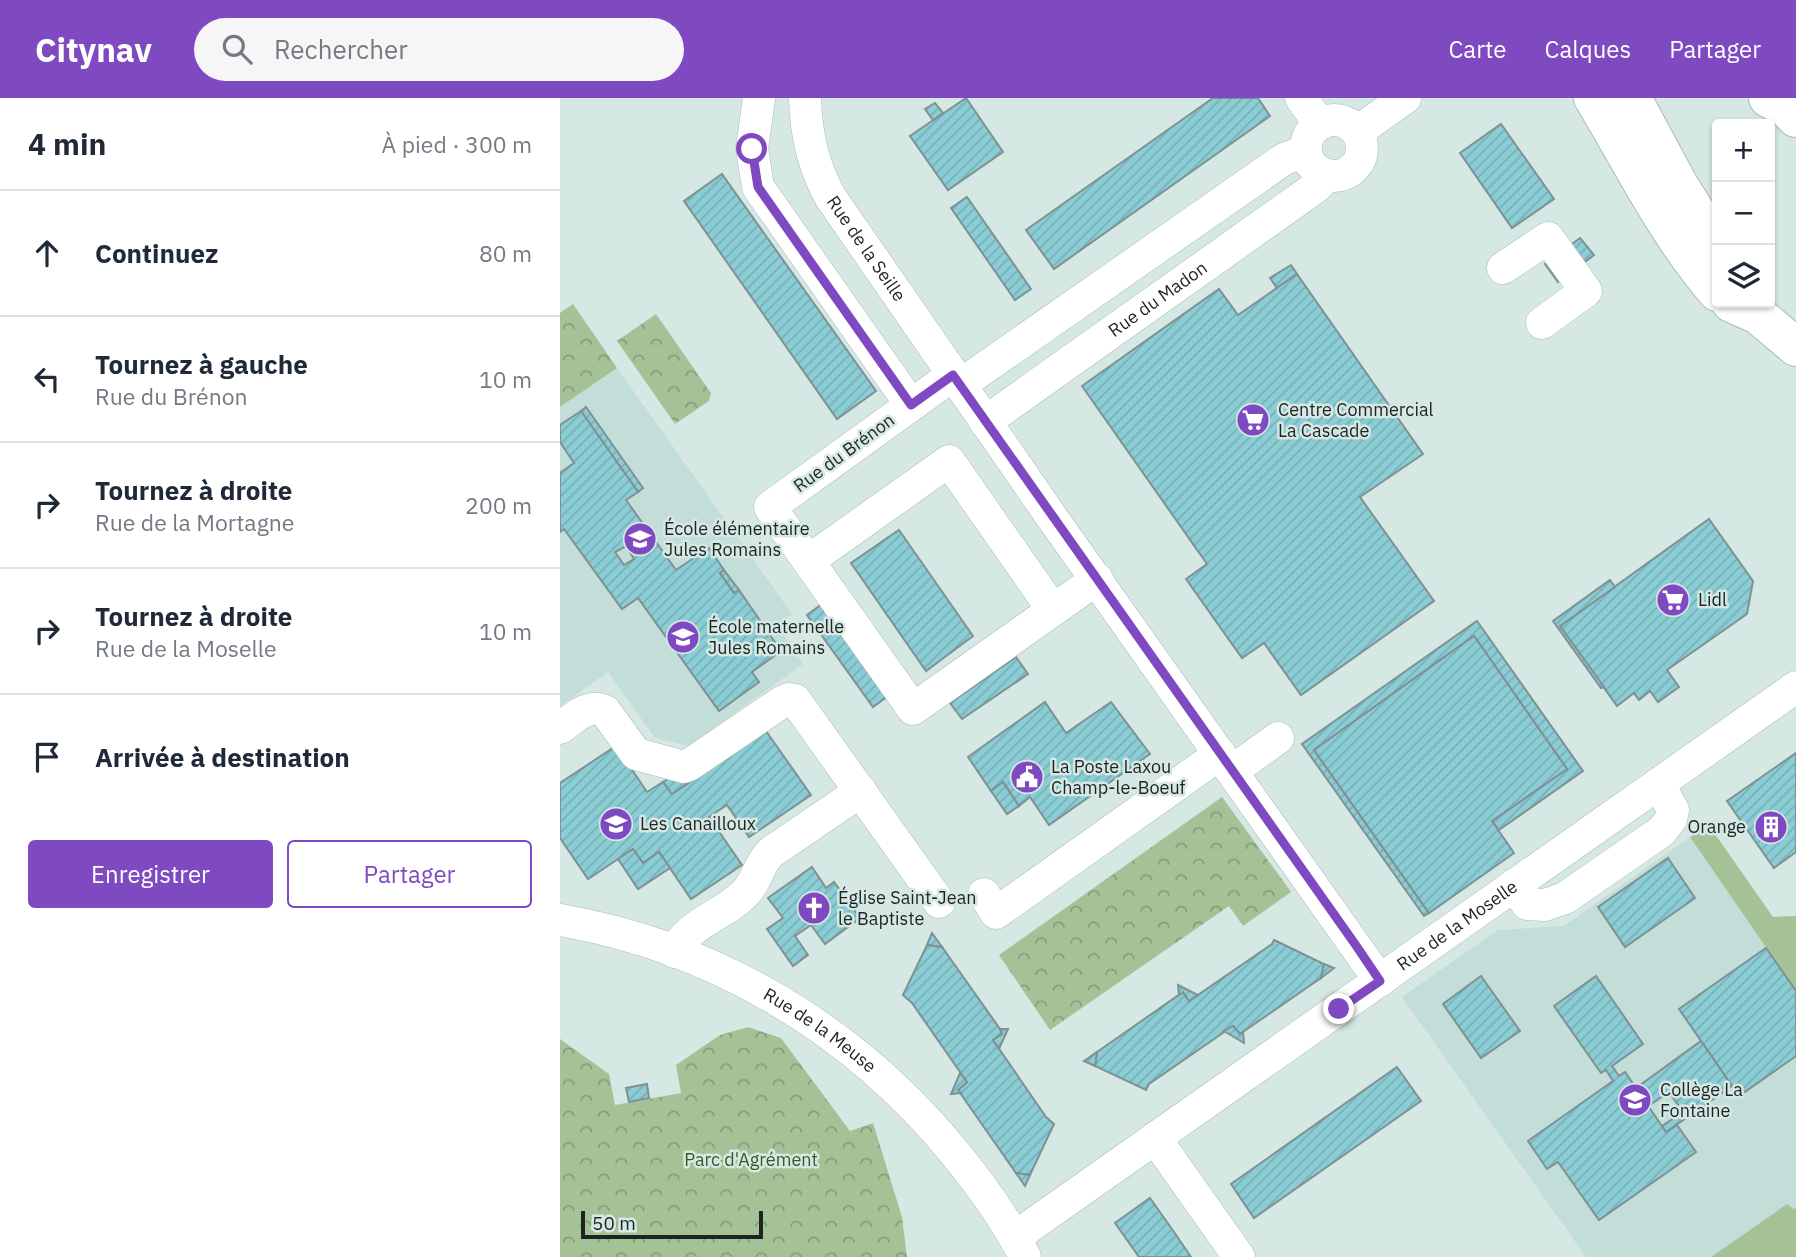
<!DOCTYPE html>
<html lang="fr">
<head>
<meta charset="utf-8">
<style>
	body { margin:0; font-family:"IBM Plex Sans",sans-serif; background:#f6f6f7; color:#1f2937 }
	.controls { position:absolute; right:21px; top:21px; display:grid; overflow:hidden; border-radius:7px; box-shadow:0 2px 5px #0004 }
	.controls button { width:63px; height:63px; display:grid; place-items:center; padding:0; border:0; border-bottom:2px solid #e0e1e3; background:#fff; color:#1f2937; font:35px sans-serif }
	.scale { position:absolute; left:21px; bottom:18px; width:182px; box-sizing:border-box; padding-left:7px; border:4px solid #1e2423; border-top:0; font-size:19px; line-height:24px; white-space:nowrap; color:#1e2423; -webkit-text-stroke:5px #d5e8e4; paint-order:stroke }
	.stop { position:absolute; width:21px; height:21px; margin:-16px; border:5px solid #7f4ac1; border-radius:50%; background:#fff }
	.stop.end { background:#7f4ac1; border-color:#fff; box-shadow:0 2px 7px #0008 }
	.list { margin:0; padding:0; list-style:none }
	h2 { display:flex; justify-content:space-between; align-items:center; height:91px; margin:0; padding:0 28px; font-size:30px }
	h2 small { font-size:23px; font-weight:400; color:#747a83 }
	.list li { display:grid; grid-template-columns:46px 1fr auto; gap:21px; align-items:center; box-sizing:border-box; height:126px; padding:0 28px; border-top:2px solid #e0e1e3 }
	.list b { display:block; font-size:26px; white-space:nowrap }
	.list p { margin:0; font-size:23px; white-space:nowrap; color:#747a83 }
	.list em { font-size:23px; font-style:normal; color:#747a83 }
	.actions { display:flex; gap:14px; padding:21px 28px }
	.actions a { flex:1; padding:16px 0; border:2px solid #7f4ac1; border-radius:7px; text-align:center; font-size:24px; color:#7f4ac1 }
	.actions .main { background:#7f4ac1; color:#fff }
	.icon { flex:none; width:38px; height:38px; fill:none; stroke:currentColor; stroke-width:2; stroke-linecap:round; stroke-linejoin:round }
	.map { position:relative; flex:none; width:1236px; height:1159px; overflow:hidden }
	header { display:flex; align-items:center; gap:42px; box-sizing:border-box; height:98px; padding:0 35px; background:#7f4ac1; color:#fff }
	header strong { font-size:33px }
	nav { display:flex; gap:38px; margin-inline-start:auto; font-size:24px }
	.search { width:490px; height:63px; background:#f6f6f7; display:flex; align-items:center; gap:18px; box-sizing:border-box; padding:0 24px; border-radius:38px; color:#747a83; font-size:26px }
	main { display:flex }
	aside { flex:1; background:#fff }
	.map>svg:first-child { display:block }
</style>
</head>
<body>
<header>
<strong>Citynav</strong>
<div class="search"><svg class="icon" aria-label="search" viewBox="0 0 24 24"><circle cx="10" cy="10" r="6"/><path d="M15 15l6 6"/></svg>Rechercher</div>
<nav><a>Carte</a><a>Calques</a><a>Partager</a></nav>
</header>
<main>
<aside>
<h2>4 min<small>À pied · 300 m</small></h2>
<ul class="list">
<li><svg class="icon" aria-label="ahead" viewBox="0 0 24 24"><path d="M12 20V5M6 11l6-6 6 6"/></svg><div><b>Continuez</b></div><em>80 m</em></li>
<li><svg class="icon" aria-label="left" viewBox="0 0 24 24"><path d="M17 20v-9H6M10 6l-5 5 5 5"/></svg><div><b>Tournez à gauche</b><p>Rue du Brénon</p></div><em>10 m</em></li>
<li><svg class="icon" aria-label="right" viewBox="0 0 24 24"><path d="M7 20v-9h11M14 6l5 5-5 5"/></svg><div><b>Tournez à droite</b><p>Rue de la Mortagne</p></div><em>200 m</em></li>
<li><svg class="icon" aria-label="right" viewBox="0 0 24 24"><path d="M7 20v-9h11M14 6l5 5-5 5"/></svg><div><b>Tournez à droite</b><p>Rue de la Moselle</p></div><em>10 m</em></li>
<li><svg class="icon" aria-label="arrive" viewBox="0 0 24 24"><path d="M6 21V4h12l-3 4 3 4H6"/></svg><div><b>Arrivée à destination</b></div></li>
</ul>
<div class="actions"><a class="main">Enregistrer</a><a>Partager</a></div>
</aside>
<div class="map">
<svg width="1236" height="1159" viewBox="0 0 1236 1159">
	<defs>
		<pattern id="park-crowns" width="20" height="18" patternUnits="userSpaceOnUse" patternTransform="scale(1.75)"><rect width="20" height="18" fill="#a5c297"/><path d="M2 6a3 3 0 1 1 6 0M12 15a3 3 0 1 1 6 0" fill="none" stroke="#869d7b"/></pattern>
		<pattern id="building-hatch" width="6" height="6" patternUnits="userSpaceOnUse" patternTransform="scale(1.75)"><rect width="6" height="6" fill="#8bcdd5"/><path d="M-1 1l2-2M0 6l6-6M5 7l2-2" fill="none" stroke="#78b0b7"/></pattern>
	</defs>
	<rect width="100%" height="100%" fill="#d5e8e4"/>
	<g fill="#c3ddd8">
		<polygon points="57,270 232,516 217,527 243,566 129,648 95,640 48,574 0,608 0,309"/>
		<polygon points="1130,739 1236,893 1236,1110 1234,1111 1227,1106 1151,1159 1026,1159 842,899 938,832 1004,828"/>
	</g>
	<g fill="url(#park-crowns)">
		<polygon points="13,206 57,270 0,309 0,215"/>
		<polygon points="96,216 151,295 149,303 115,326 57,243"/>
		<polygon points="662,699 731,794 683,828 669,808 490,932 439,857"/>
		<polygon points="188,929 221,940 290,1033 313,1025 342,1119 347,1159 0,1159 0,941 49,976 55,1007 121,995 116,967 160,937"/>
	</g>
	<g fill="#a5c297">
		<polygon points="1148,726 1213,819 1236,818 1236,893 1130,739"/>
		<polygon points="1227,1106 1234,1111 1236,1110 1236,1159 1151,1159"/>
	</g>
	<g fill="url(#building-hatch)" stroke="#809194" stroke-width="2" fill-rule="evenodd">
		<polygon points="406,0 443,54 388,92 350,38"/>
		<polygon points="653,0 698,0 710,18 494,171 466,132"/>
		<polygon points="375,5 383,15 373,22 365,11"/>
		<polygon points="941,26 994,101 952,130 900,55"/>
		<polygon points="162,76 316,293 277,321 124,103"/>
		<polygon points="407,99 471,191 455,202 391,110"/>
		<polygon points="1020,140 1034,157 998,184 985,166"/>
		<polygon points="731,167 737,176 717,190 710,180"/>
		<polygon points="737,176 863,356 800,399 874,503 741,597 704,545 682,560 626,481 647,466 522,288 659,191 678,217"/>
		<polygon points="26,309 83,390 78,394 21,313"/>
		<path d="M 21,313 L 78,394 L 66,402 L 116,472 L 149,450 L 164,472 L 160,475 L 174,495 L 179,492 L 221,553 L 192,574 L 199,584 L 159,613 L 78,500 L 62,511 L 4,431 L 0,434 L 0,375 L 14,365 L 0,344 L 0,327 ZM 66,448 L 74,461 L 64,467 L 55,454 Z"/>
		<polygon points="1149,421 1193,483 1187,516 1107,572 1119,589 1098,604 1090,593 1079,602 1074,595 1057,608 1000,528"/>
		<polygon points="339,432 413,538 366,573 291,465"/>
		<polygon points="164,472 179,492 174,495 160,475"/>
		<polygon points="1050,482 1055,489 1000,528 1044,589 1041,590 993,523"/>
		<polygon points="262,506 328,598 313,609 247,517"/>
		<polygon points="917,523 1023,673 939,732 932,723 1007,671 914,538 754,652 869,815 864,818 742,646"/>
		<polygon points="914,538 1007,671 932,723 954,755 869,815 754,652"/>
		<polygon points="456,559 468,576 402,621 390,605"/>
		<polygon points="485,604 506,635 551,604 590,656 489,727 470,699 459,708 443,684 431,693 408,659"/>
		<polygon points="206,633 251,697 189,739 167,707 149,719 182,767 131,801 99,754 83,765 73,751 28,781 0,740 0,685 56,648 87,694 103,684 112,696"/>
		<polygon points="1236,655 1236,754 1214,770 1167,703"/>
		<polygon points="119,674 127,686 112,696 103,684"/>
		<polygon points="443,684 459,708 447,716 431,693"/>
		<polygon points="73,751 83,765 99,754 110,770 78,791 58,761"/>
		<polygon points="1108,760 1135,800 1065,849 1038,809"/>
		<polygon points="252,769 266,790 274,784 300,820 265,846 251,827 235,838 248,857 233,868 207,831 223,820 208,800"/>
		<polygon points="372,835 382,849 367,847"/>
		<polygon points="714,842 764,866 761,880 680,936 673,928 589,986 586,992 535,968 537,954 623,894 629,903 712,846"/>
		<polygon points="367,847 382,849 440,931 442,936 433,942 486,1019 494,1026 470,1077 456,1075 398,992 407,984 352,905 343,897"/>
		<polygon points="1206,850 1236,893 1236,958 1179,998 1119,911"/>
		<polygon points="764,866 774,870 761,880"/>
		<polygon points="921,878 960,933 921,960 883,906"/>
		<polygon points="1036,878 1083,946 1052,968 1059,978 1065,974 1106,1034 1117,1027 1136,1054 1039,1122 998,1064 987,1071 968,1043 1053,983 1046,972 1041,975 994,908"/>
		<polygon points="618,887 638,897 629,903 623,894 619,897"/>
		<polygon points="673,928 680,936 683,934 684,945 664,933"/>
		<polygon points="440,931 448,931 439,951 433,942 442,936"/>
		<polygon points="1141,943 1172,988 1106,1034 1102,1028 1123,1014 1109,994 1088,1008 1076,990"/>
		<polygon points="537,954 535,968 524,963"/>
		<polygon points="837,969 861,1003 694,1120 671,1086"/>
		<polygon points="400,975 407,984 398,992 401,995 391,996"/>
		<polygon points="87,986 89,1000 69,1004 66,990"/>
		<polygon points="456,1075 470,1077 465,1088"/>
		<polygon points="590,1100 614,1134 631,1159 579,1159 555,1125"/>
	</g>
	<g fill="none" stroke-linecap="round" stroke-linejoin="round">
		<defs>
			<g id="minor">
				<polyline points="199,0 192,51 198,89 351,307"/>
				<path id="s1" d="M 245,0 C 246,36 253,69 271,100 L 493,421 L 820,883"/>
				<polyline points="741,0 760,26"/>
				<circle cx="774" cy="50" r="28"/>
				<polyline points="797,34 845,0"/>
				<polyline points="943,170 988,140 1026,193 982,225"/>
				<polyline points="393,277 210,409 353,611 537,481"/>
				<polyline points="400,287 724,61 746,53"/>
				<path id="s2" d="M 425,324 L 756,89 L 768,77"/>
				<polyline points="248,463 389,363 493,512"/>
				<path d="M 0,630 C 14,620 28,605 45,613 L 76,656 L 124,669 L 129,667 L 222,604 L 229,601 L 235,602 L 379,804"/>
				<polyline points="672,673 718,640"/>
				<polyline points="954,787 967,806 985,807 1005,800 1102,733 1111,721 1113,712 1099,686"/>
				<polyline points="424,796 436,815 660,656"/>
				<path id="s3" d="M 0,822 C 156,849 294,932 394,1054 C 421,1087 446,1121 465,1159"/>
				<path d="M 115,854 C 128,824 166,817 187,793 C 197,782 198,768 210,755 L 301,693"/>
				<polyline points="595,1040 679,1159"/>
				<path id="s4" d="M 455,1139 L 1236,589"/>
			</g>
			<g id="major">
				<path d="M 1033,0 C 1073,66 1106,135 1157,194"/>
				<polyline points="1072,0 1120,89 1157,147"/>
				<polyline points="1208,0 1225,9 1236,20"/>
				<polyline points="1171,205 1198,217 1236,249"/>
			</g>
		</defs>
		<use href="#minor" stroke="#abbcb9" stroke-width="33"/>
		<use href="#major" stroke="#abbcb9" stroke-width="40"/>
		<use href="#minor" stroke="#fff" stroke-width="32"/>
		<use href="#major" stroke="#fff" stroke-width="38"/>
	</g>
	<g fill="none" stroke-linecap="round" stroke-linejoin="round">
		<polyline stroke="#7f4ac1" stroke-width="9" points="192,51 198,89 351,307 393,277 795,846 820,883 779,911"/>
	</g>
	<defs>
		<symbol id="supermarket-disc" viewBox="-11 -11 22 22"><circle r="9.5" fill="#7f4ac1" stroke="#d5e8e4"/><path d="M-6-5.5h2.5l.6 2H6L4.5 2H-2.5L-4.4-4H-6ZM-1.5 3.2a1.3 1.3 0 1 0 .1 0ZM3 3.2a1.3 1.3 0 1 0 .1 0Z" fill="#fff"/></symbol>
		<symbol id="school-disc" viewBox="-11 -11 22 22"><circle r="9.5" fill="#7f4ac1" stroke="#d5e8e4"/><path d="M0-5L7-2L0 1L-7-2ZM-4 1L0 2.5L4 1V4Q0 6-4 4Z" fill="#fff"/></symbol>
		<symbol id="civic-disc" viewBox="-11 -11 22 22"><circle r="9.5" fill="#7f4ac1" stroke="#d5e8e4"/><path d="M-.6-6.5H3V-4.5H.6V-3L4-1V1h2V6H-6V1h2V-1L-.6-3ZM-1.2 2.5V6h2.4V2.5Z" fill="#fff"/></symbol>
		<symbol id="building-disc" viewBox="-11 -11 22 22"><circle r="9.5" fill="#7f4ac1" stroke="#d5e8e4"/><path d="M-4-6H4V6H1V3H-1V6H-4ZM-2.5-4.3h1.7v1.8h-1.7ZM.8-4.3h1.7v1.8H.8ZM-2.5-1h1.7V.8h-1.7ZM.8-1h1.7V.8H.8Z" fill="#fff"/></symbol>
		<symbol id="church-disc" viewBox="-11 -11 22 22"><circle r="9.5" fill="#7f4ac1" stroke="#d5e8e4"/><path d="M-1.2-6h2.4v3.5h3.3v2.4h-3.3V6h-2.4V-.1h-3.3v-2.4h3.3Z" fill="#fff"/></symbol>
	</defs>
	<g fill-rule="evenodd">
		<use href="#supermarket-disc" x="674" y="303" width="38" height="38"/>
		<use href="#school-disc" x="61" y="422" width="38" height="38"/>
		<use href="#supermarket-disc" x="1094" y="483" width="38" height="38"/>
		<use href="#school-disc" x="104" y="520" width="38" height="38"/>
		<use href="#civic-disc" x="448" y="660" width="38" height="38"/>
		<use href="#school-disc" x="37" y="707" width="38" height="38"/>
		<use href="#building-disc" x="1192" y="710" width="38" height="38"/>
		<use href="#church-disc" x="235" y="791" width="38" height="38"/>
		<use href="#school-disc" x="1056" y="983" width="38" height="38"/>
	</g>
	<g text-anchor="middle" stroke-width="5" stroke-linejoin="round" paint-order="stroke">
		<g font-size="18" fill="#1e2423" stroke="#d5e8e4">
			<text dy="6" stroke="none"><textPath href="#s1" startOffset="166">Rue de la Seille</textPath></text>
			<text dy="6" stroke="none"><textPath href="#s2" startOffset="212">Rue du Madon</textPath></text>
			<text transform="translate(284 355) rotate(-36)" y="6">Rue du Brénon</text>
			<text dy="6" stroke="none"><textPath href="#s4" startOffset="541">Rue de la Moselle</textPath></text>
			<text dy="6" stroke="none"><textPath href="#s3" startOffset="285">Rue de la Meuse</textPath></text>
		</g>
		<g font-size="18" fill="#1e2423" stroke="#d5e8e4" text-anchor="start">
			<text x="718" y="318">Centre Commercial<tspan x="718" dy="21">La Cascade</tspan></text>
			<text x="104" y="437">École élémentaire<tspan x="104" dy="21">Jules Romains</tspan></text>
			<text x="1138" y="508">Lidl</text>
			<text x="148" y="535">École maternelle<tspan x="148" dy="21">Jules Romains</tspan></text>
			<text x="491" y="675">La Poste Laxou<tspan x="491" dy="21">Champ-le-Boeuf</tspan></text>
			<text x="80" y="732">Les Canailloux</text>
			<text x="1186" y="735" text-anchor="end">Orange</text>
			<text x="278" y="806">Église Saint-Jean<tspan x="278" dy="21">le Baptiste</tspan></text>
			<text x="1100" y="998">Collège La<tspan x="1100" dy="21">Fontaine</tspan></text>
		</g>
		<g font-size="18" fill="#375c21" stroke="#d5e8e4">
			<text x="191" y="1068">Parc d'Agrément</text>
		</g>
	</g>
</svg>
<div class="controls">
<button>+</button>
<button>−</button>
<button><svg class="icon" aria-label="layers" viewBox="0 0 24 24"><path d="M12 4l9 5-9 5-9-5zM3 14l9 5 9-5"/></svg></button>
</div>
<div class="scale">50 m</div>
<div class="stop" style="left:192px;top:51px"></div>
<div class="stop end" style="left:779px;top:911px"></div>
</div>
</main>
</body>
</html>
